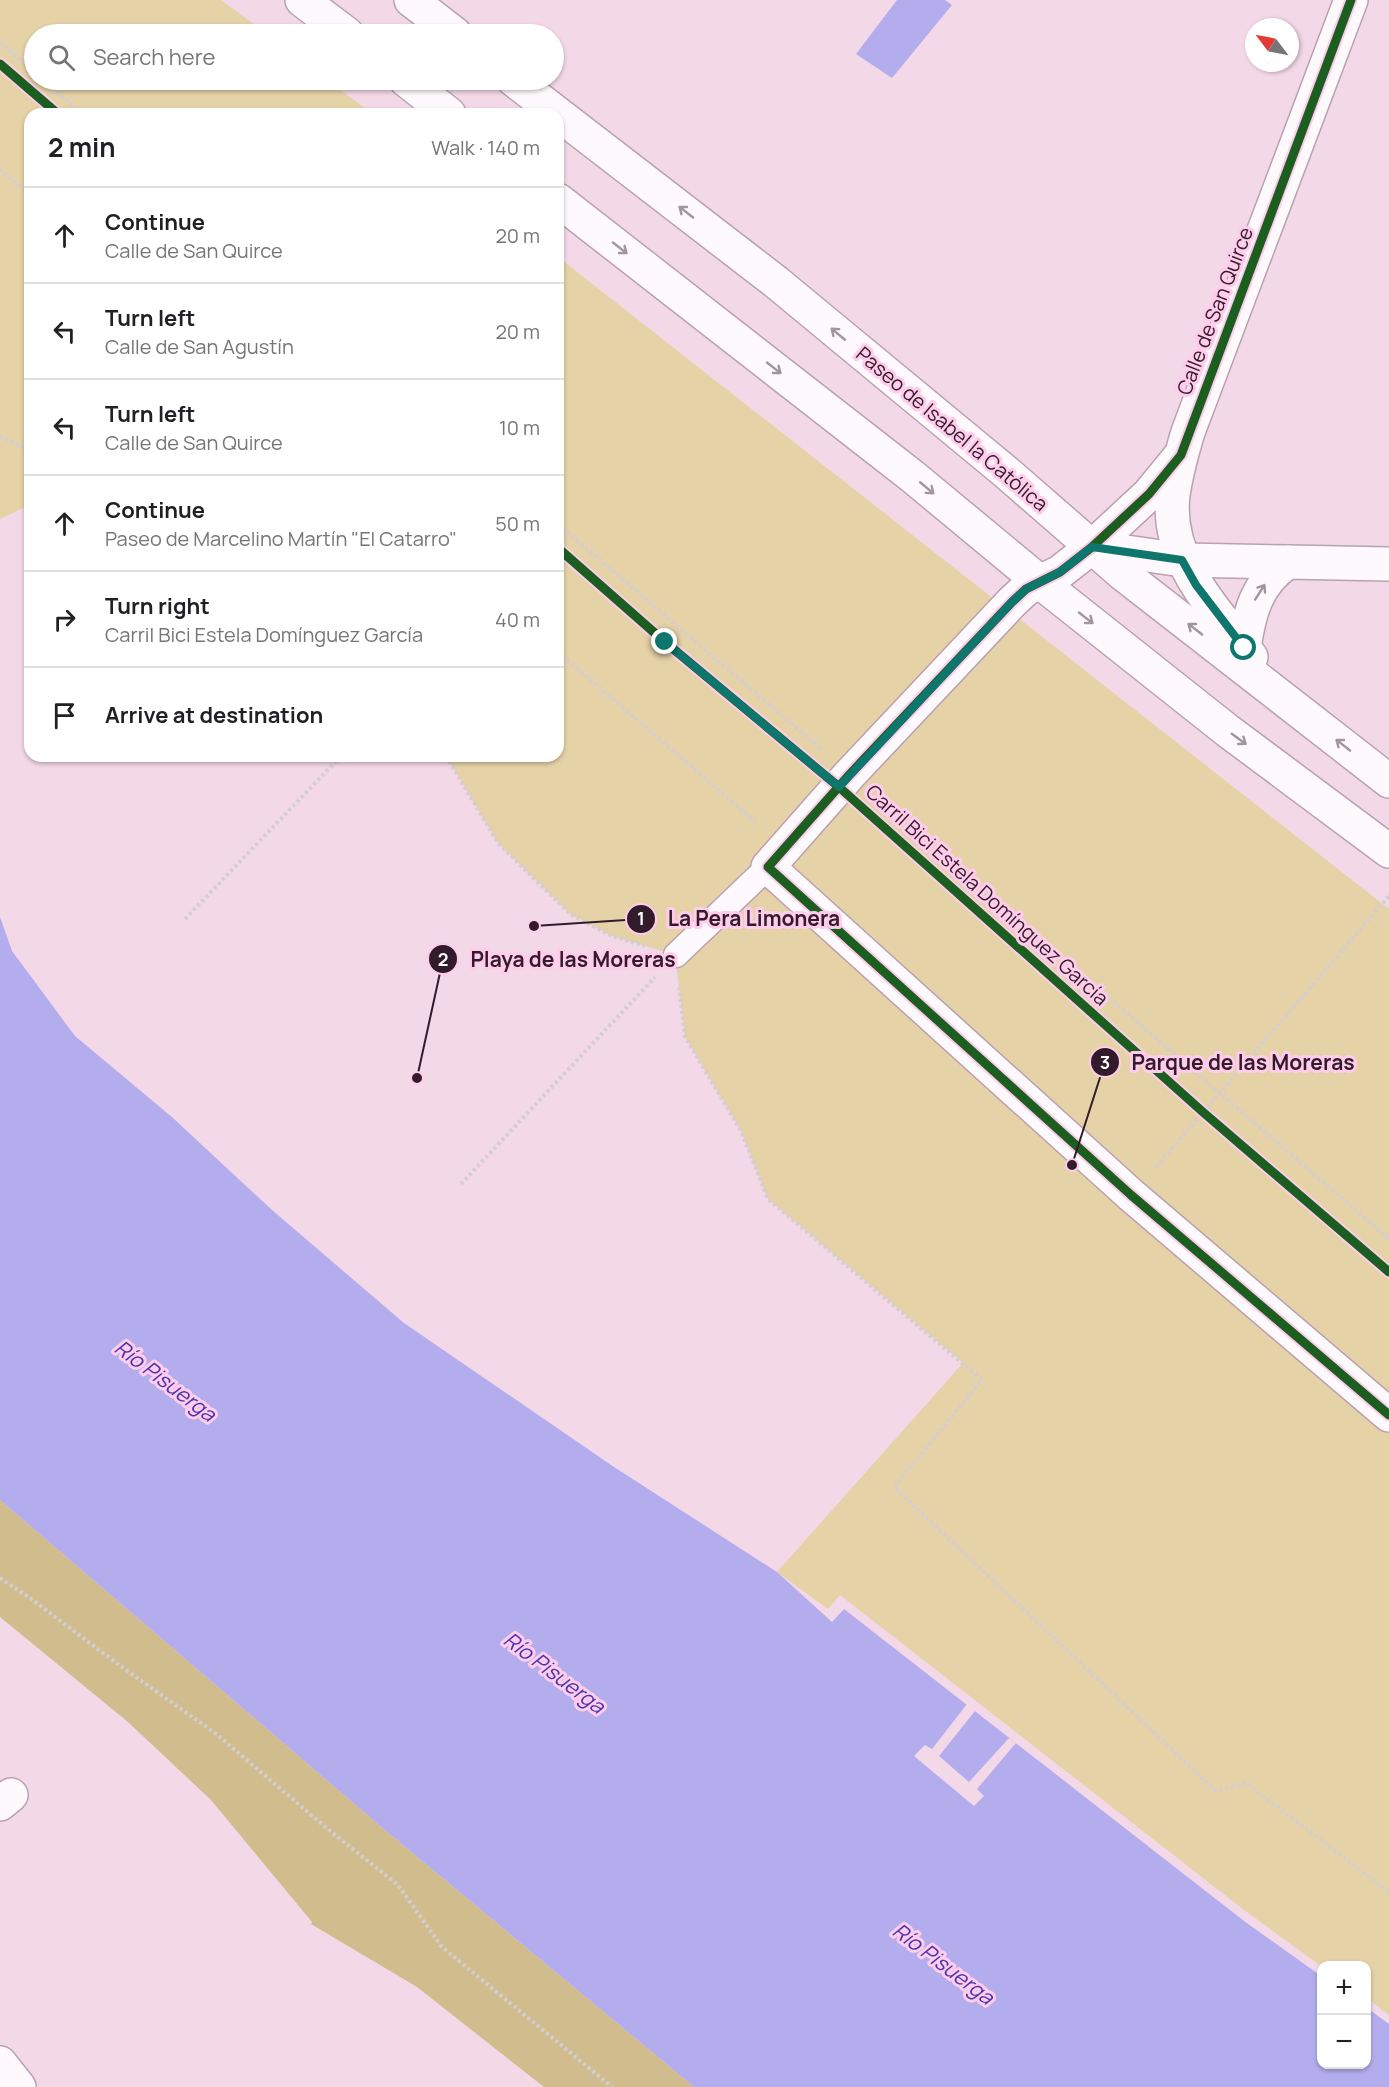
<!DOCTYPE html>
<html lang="en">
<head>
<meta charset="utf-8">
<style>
	body { margin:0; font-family:Manrope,sans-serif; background:#f6f6f6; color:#202124 }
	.controls { position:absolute; right:18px; bottom:18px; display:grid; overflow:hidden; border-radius:12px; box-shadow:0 2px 4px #0004 }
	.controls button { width:54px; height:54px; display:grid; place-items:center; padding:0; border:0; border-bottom:2px solid #e0e0e0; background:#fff; color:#202124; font:30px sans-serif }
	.compass { position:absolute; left:1245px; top:18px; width:54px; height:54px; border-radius:50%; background:#fff; box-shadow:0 2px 4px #0004; rotate:302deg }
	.stop { position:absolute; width:18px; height:18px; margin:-14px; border:4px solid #0f766e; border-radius:50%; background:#fff }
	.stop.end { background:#0f766e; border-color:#fff; box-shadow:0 2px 6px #0008 }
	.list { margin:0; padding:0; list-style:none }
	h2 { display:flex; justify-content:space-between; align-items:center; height:78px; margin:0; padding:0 24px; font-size:26px }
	h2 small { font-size:20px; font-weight:400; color:#757577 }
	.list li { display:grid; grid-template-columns:39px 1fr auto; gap:18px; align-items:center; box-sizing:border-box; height:96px; padding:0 24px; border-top:2px solid #e0e0e0 }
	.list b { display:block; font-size:22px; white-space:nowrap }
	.list p { margin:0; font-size:20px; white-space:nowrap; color:#757577 }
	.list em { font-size:20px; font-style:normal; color:#757577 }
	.icon { flex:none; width:33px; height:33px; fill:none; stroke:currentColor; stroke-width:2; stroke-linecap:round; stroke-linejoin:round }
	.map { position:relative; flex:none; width:1389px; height:2087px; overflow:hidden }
	.search { position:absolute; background:#fff; box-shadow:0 2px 4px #0004; left:24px; top:24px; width:540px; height:66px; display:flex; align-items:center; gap:15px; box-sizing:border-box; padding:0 21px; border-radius:33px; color:#757577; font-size:22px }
	.panel { position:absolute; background:#fff; box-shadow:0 2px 4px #0004; left:24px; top:108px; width:540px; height:654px; border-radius:18px }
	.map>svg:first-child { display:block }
</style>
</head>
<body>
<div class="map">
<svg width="1389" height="2087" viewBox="0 0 1389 2087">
	<rect width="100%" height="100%" fill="#f3d8e8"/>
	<g fill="#e5d2a7">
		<polygon points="0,0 221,0 267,34 34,34 34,80 327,80 373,114 30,114 30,505 0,519"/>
		<polygon points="558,257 1389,909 1389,2015 1367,1998 1366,1966 1321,1966 1244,1910 840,1595 828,1609 777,1572 963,1363 768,1199 741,1131 685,1037 675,955 612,936 570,914 498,843 446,756 558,756"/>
	</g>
	<polygon fill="#d0bc8c" points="0,1500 386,1831 694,2087 544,2087 417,1987 311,1924 312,1922 211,1800 128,1722 0,1617"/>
	<g fill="#b3aded">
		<polygon points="897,0 945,0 952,5 892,78 856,54"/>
		<polygon points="0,917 12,951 75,1036 173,1118 272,1210 404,1323 614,1467 777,1572 832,1622 844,1609 1244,1921 1321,1976 1322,2064 1366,2064 1367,2008 1389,2024 1389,2087 694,2087 386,1831 0,1500"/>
	</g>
	<polygon fill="#f3d8e8" points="967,1704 975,1711 939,1756 969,1782 1009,1738 1016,1743 977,1789 984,1796 974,1806 914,1756 925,1745 932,1749"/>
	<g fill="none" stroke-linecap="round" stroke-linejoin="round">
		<defs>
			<polyline id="service" points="676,955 768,867"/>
			<g id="minor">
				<polyline points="1181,455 1149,494 1092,547 1060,572 1026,589 1012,602 850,774 768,867 1131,1195 1389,1415"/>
				<polyline points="1092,547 1182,560 1288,562"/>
				<path d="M 1244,648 C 1249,613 1257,582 1288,562 L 1389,564"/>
				<polyline points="0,1804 11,1795"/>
				<polyline points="0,2063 19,2087"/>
			</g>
			<g id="secondary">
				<polyline points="302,0 347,34"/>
				<polyline points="411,0 455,34"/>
				<polyline points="406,80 449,114"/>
				<polyline points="514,80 776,282 1007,473 1123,574 1389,781"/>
				<polyline points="558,200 912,476 1040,582 1228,731 1389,851"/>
				<path d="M 1251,657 C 1215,609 1165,560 1173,495 C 1176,474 1182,452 1188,432 L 1351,0"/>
			</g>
		</defs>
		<use href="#service" stroke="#b9a2b0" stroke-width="27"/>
		<use href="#minor" stroke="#b9a2b0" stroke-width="36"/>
		<use href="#secondary" stroke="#b9a2b0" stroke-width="36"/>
		<g stroke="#d5cdd2" stroke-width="4" stroke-dasharray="3 3" stroke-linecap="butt">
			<polyline points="0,42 34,72"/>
			<polyline points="43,80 83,114"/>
			<polyline points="0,169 30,195"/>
			<polyline points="0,436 30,451"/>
			<polyline points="558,524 822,750"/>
			<polyline points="558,652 757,823"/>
			<polyline points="446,756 498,843 570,914 612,936 645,946"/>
			<polyline points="877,798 1389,1239"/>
			<polyline points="185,919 341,756"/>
			<polyline points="679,987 685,1037 741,1131 768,1199 982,1380 894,1487 1216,1791 1246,1783 1389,1892"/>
			<polyline points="1156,1167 1389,896"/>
			<polyline points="461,1184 655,977"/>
			<polyline points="0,1578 30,1598 119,1665 215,1733 330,1831 398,1885 442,1947 612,2087"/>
		</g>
		<use href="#service" stroke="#fdf9fc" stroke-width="24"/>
		<use href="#minor" stroke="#fdf9fc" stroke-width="33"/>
		<use href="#secondary" stroke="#fdf9fc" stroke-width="33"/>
		<defs>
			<g id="cycleway">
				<polyline points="1351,0 1181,455 1149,494 1092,547 1060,572 1026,589 1012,602 850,774 768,867 1131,1195 1389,1415"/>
				<polyline points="0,64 58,114"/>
				<polyline points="558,548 665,642 839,787 1204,1113 1389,1272"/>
			</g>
		</defs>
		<use href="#cycleway" stroke="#ffcceb" stroke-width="13"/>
		<use href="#cycleway" stroke="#1b5e20" stroke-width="9"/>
	</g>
	<defs><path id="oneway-shaft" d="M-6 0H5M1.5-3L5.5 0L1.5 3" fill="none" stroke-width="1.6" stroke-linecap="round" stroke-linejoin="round" transform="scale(1.5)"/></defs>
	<g stroke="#a2959e">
		<use href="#oneway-shaft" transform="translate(686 212) rotate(-142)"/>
		<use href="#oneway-shaft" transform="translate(620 248) rotate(38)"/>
		<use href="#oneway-shaft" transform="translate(838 334) rotate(-140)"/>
		<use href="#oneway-shaft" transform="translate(774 368) rotate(38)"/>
		<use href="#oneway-shaft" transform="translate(927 488) rotate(40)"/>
		<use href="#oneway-shaft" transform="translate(1260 592) rotate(-57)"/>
		<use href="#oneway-shaft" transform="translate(1086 618) rotate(38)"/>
		<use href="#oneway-shaft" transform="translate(1195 629) rotate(-142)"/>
		<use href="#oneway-shaft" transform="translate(1239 739) rotate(36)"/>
		<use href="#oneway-shaft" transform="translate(1343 745) rotate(-142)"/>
	</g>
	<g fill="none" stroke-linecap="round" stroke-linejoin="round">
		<polyline stroke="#0f766e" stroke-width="8" points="665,642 839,787 1012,602 1026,589 1060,572 1092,547 1182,560 1196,585 1244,648"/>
	</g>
	<g text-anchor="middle" stroke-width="6" stroke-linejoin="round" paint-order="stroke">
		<g font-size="20" fill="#321b2a" stroke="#ffcceb">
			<text transform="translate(1215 311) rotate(-69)" y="7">Calle de San Quirce</text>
			<text transform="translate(952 429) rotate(40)" y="7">Paseo de Isabel la Católica</text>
			<text transform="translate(987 895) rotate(42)" y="7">Carril Bici Estela Domínguez García</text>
		</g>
		<g font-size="21" font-style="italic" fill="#4636ae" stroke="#ffcceb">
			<text transform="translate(165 1381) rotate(37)" y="7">Río Pisuerga</text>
			<text transform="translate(554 1673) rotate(37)" y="7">Río Pisuerga</text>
			<text transform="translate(943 1964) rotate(37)" y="7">Río Pisuerga</text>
		</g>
	</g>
	<path fill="none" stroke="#321b2a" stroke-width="2" d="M534 926L641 919M417 1078L443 959M1072 1165L1105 1062"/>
	<g fill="#321b2a" stroke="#ffcceb" stroke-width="2">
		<circle cx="534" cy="926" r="6"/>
		<circle cx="417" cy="1078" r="6"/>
		<circle cx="1072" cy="1165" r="6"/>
		<circle cx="641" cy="919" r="15"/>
		<circle cx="443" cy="959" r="15"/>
		<circle cx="1105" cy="1062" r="15"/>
	</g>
	<g font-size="18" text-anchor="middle" font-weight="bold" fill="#fff">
		<text x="641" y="925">1</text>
		<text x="443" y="966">2</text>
		<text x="1105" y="1069">3</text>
	</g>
	<g font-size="21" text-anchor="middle" font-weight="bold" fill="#321b2a" stroke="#ffcceb" stroke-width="6" stroke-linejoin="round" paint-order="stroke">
		<text x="754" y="926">La Pera Limonera</text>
		<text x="573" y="967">Playa de las Moreras</text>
		<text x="1243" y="1070">Parque de las Moreras</text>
	</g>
</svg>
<div class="controls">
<button>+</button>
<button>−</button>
</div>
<svg class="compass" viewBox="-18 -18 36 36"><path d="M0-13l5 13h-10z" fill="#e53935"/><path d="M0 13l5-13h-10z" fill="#757577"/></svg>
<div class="stop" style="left:1244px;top:648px"></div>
<div class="stop end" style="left:665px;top:642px"></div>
<div class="search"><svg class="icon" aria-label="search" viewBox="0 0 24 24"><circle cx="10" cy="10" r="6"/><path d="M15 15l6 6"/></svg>Search here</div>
<section class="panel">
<h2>2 min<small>Walk · 140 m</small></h2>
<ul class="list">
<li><svg class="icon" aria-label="ahead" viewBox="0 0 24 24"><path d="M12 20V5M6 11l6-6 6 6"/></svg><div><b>Continue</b><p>Calle de San Quirce</p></div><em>20 m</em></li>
<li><svg class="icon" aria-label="left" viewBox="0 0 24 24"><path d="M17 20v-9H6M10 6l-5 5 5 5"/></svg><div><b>Turn left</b><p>Calle de San Agustín</p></div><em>20 m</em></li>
<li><svg class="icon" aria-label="left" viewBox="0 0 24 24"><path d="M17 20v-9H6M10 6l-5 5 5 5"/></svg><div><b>Turn left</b><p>Calle de San Quirce</p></div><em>10 m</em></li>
<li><svg class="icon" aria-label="ahead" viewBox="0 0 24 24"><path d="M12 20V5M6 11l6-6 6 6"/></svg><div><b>Continue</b><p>Paseo de Marcelino Martín &quot;El Catarro&quot;</p></div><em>50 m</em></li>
<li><svg class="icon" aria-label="right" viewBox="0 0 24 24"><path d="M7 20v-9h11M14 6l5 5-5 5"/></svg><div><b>Turn right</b><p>Carril Bici Estela Domínguez García</p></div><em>40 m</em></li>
<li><svg class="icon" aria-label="arrive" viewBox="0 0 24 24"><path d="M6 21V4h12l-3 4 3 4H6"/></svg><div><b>Arrive at destination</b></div></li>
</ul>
</section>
</div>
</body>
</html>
